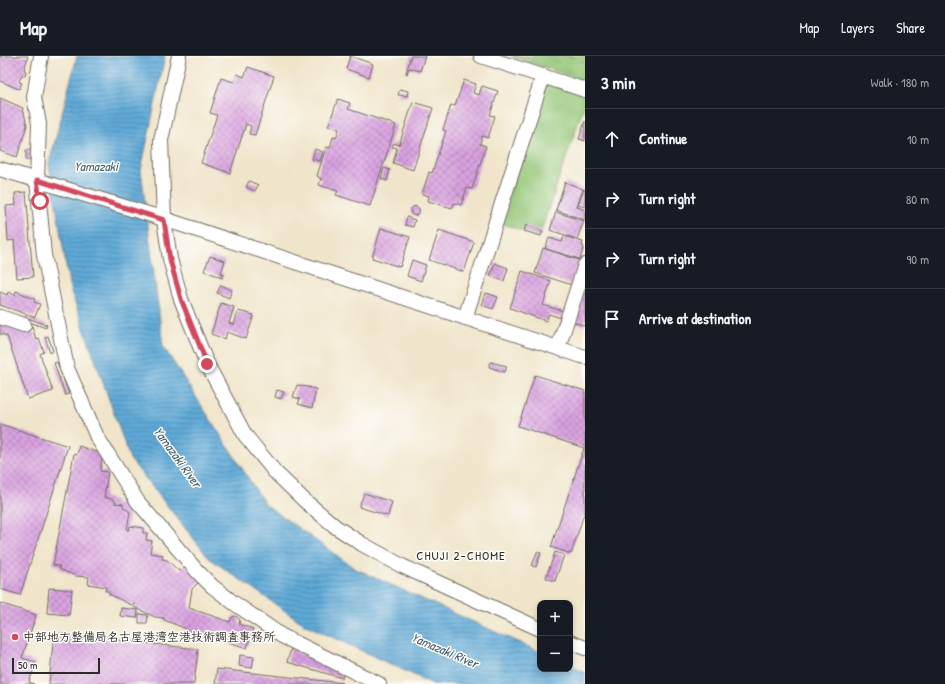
<!DOCTYPE html>
<html lang="en">
<head>
<meta charset="utf-8">
<style>
	body { margin:0; font-family:"Patrick Hand","Klee One",sans-serif; background:#20242c; color:#f1f3f6 }
	.controls { position:absolute; right:12px; bottom:12px; display:grid; overflow:hidden; border-radius:8px; box-shadow:0 2px 6px #0003 }
	.controls button { width:36px; height:36px; display:grid; place-items:center; padding:0; border:0; border-bottom:1px solid #363941; background:#171b24; color:#f1f3f6; font:20px sans-serif }
	.scale { position:absolute; left:12px; bottom:10px; width:88px; box-sizing:border-box; padding-left:4px; border:2px solid #2b2b2b; border-top:0; font-size:11px; line-height:14px; white-space:nowrap; color:#2b2b2b; -webkit-text-stroke:3px #fdfcf7; paint-order:stroke }
	.stop { position:absolute; width:12px; height:12px; margin:-9px; border:3px solid #d1495b; border-radius:50%; background:#fff }
	.stop.end { background:#d1495b; border-color:#fff; box-shadow:0 1px 4px #0008 }
	.list { margin:0; padding:0; list-style:none }
	h2 { display:flex; justify-content:space-between; align-items:center; height:52px; margin:0; padding:0 16px; font-size:17px }
	h2 small { font-size:13px; font-weight:400; color:#9ea1a6 }
	.list li { display:grid; grid-template-columns:26px 1fr auto; gap:12px; align-items:center; box-sizing:border-box; height:60px; padding:0 16px; border-top:1px solid #363941 }
	.list b { display:block; font-size:15px; white-space:nowrap }
	.list em { font-size:13px; font-style:normal; color:#9ea1a6 }
	.icon { flex:none; width:22px; height:22px; fill:none; stroke:currentColor; stroke-width:2; stroke-linecap:round; stroke-linejoin:round }
	.map { position:relative; flex:none; width:585px; height:628px; overflow:hidden }
	header { display:flex; align-items:center; gap:24px; box-sizing:border-box; height:56px; padding:0 20px; background:#171b24; border-bottom:1px solid #363941 }
	header strong { font-size:19px }
	nav { display:flex; gap:22px; margin-inline-start:auto; font-size:14px }
	main { display:flex }
	aside { flex:1; background:#171b24 }
	.map>svg:first-child { display:block }
</style>
</head>
<body>
<header>
<strong>Map</strong>
<nav><a>Map</a><a>Layers</a><a>Share</a></nav>
</header>
<main>
<div class="map">
<svg width="585" height="628" viewBox="0 0 585 628">
	<defs>
		<pattern id="park-tufts" width="24" height="20" patternUnits="userSpaceOnUse"><rect width="24" height="20" fill="#93c576"/><path d="M3 7l-1-3M5 7V3M7 7l1-3M15 17l-1-3M17 17v-4M19 17l1-3" fill="none" stroke="#78a061"/></pattern>
		<pattern id="water-rules" width="6" height="5" patternUnits="userSpaceOnUse"><rect width="6" height="5" fill="#5fa9d7"/><path d="M0 2.5h6" fill="none" stroke="#4f8aaf"/></pattern>
		<pattern id="building-cross-hatch" width="8" height="8" patternUnits="userSpaceOnUse"><rect width="8" height="8" fill="#d9a2e0"/><path d="M0 0l8 8M0 8l8-8" fill="none" stroke="#b084b6"/></pattern>
	</defs>
	<rect width="100%" height="100%" fill="#fdfcf7"/>
	<filter id="ink" filterUnits="userSpaceOnUse"><feTurbulence type="fractalNoise" baseFrequency=".025" numOctaves="2"/><feDisplacementMap in="SourceGraphic" scale="8" xChannelSelector="R" yChannelSelector="G"/><feConvolveMatrix kernelMatrix="1 2 1 2 8 2 1 2 1" color-interpolation-filters="sRGB"/></filter>
	<filter id="wash" filterUnits="userSpaceOnUse"><feTurbulence type="fractalNoise" baseFrequency=".012" numOctaves="4" result="noise"/><feDisplacementMap in="SourceGraphic" scale="16" xChannelSelector="R" yChannelSelector="G"/><feGaussianBlur stdDeviation="0.9" result="paint"/><feColorMatrix in="noise" values="0 0 0 0 0 0 0 0 0 0 0 0 0 0 0 0 0 1.4 0 .05"/><feComposite in="paint" operator="in"/></filter>
	<g filter="url(#wash)">
		<rect width="100%" height="100%" fill="#f0e5ca"/>
		<polygon fill="#93c576" stroke="#5f7850" points="545,27 585,40 585,47 539,180 500,167"/>
		<polygon fill="url(#park-tufts)" stroke="#5f7850" points="511,0 585,0 585,25"/>
		<polygon fill="url(#water-rules)" stroke="#456a81" points="77,0 165,0 141,114 163,290 265,448 354,512 540,596 540,613 570,613 570,610 585,616 585,628 433,628 304,568 209,502 130,403 70,233 49,108"/>
		<g id="blocks">
			<g fill="url(#building-cross-hatch)">
				<polygon points="0,0 28,0 24,14 26,15 25,20 22,19 19,26 22,27 19,33 0,25"/>
				<polygon points="350,0 373,8 369,21 346,13"/>
				<polygon points="411,0 425,0 420,15 409,12 407,18 406,17"/>
				<polygon points="248,11 274,20 255,79 249,78 251,70 246,68 230,117 201,107 217,59 210,57 221,22 234,26 237,18 244,21"/>
				<polygon points="464,24 476,28 473,37 479,39 482,30 498,35 490,59 495,60 488,82 482,80 480,88 486,90 472,133 467,132 461,149 454,147 452,152 428,145 429,140 422,138 429,116 432,117 446,75 443,74 451,49 455,50"/>
				<polygon points="400,33 408,35 407,40 398,39"/>
				<polygon points="0,42 23,52 22,56 24,57 27,69 17,101 0,95"/>
				<polygon points="338,43 350,47 348,53 396,69 370,150 336,139 338,135 319,129 321,123 317,120 326,91 330,92 333,81 336,82 339,73 328,70"/>
				<polygon points="413,46 433,52 413,114 393,107 397,92 392,91 394,87 399,89"/>
				<polygon points="585,65 585,85 579,83"/>
				<polygon points="315,93 323,96 320,105 312,103"/>
				<polygon points="26,94 31,94 30,104 26,104"/>
				<polygon points="384,112 390,114 387,125 381,123"/>
				<polygon points="249,125 258,129 255,135 246,131"/>
				<polygon points="565,126 583,133 577,151 585,154 585,164 556,154"/>
				<polygon points="584,133 585,134 585,151 578,149"/>
				<polygon points="26,136 33,221 17,222 14,184 8,185 6,150 16,149 15,137"/>
				<circle cx="415" cy="155" r="4.5"/>
				<polygon points="556,156 584,165 577,183 550,174"/>
				<polygon points="407,161 415,164 413,171 405,169"/>
				<polygon points="526,169 543,175 541,180 524,175"/>
				<polygon points="381,172 410,181 400,211 372,202"/>
				<polygon points="439,174 474,186 464,216 429,204"/>
				<polygon points="564,180 583,186 582,190 584,191 580,203 545,193 549,182 562,186"/>
				<polygon points="543,192 579,204 572,229 535,217"/>
				<polygon points="210,200 225,205 221,217 224,218 222,222 219,221 219,220 204,215"/>
				<polygon points="412,204 426,209 421,225 407,220"/>
				<polygon points="495,207 508,212 504,225 490,220"/>
				<polygon points="522,215 551,225 543,249 563,255 561,262 549,258 546,265 510,252"/>
				<polygon points="221,229 232,234 229,242 217,237"/>
				<polygon points="16,235 35,243 34,246 40,248 35,261 0,249 0,236 7,239 8,236 15,239"/>
				<polygon points="486,237 498,241 493,253 482,249"/>
				<polygon points="583,237 585,237 585,270 573,266"/>
				<polygon points="221,247 234,251 229,267 234,269 238,255 254,259 246,283 227,276 225,283 211,278"/>
				<polygon points="25,261 47,269 46,272 24,264"/>
				<polygon points="0,264 24,273 32,270 36,283 39,282 44,296 40,298 53,335 28,343 7,280 0,278"/>
				<polygon points="48,280 53,295 50,297 45,281"/>
				<polygon points="57,306 69,338 65,339 54,307"/>
				<polygon points="490,306 507,310 505,316 489,311"/>
				<polygon points="535,319 585,335 585,455 571,498 551,491 584,392 518,370"/>
				<polygon points="297,329 316,333 312,352 298,348 300,343 293,341"/>
				<polygon points="277,334 284,336 281,343 275,341"/>
				<polygon points="0,368 68,390 20,539 0,533"/>
				<polygon points="79,390 99,397 102,403 100,415 108,416 104,441 115,444 115,447 123,448 123,451 130,456 127,474 129,474 130,470 143,472 143,477 147,477 146,484 152,485 150,497 163,499 162,503 167,504 179,515 185,509 201,524 192,533 189,552 230,566 232,561 236,560 240,564 239,568 253,573 247,592 212,581 210,585 194,578 184,572 164,564 164,562 155,561 134,551 135,548 131,549 109,538 109,535 105,535 106,531 88,528 89,521 76,520 59,513 60,510 53,509 74,398 77,399"/>
				<polygon points="364,437 392,446 388,460 359,451"/>
				<polygon points="537,496 541,497 536,511 532,510"/>
				<polygon points="555,496 564,499 555,525 546,522"/>
				<polygon points="49,532 72,534 69,559 47,557"/>
				<polygon points="0,547 36,559 22,602 36,606 29,626 34,628 0,628"/>
				<polygon points="121,552 138,554 137,562 120,560"/>
				<polygon points="139,558 148,559 147,567 139,567"/>
				<polygon points="54,577 198,593 194,628 49,628"/>
				<polygon points="291,593 344,617 342,622 287,606"/>
				<polygon points="240,599 254,601 252,612 239,610"/>
				<polygon points="217,613 343,627 343,628 215,628"/>
			</g>
		</g>
	</g>
	<g filter="url(#ink)">
		<use href="#blocks" fill-opacity="0" stroke="#706c63" stroke-width="1"/>
		<g fill="none" stroke-linecap="round" stroke-linejoin="round">
			<defs>
				<g id="minor">
					<polyline points="41,0 34,41 39,68 37,124 44,199 67,312 97,381 138,446 197,515 212,530 234,547 282,580 379,628"/>
					<polyline points="179,0 161,84 164,164 170,203 181,243 207,308 245,379 275,416 305,445 336,471 362,488 402,510 540,573"/>
					<polyline points="481,0 585,34"/>
					<polyline points="0,113 158,161 585,301"/>
					<polyline points="0,261 24,269"/>
					<polyline points="465,262 543,20"/>
					<polyline points="558,292 585,209"/>
					<polyline points="570,586 585,592"/>
				</g>
			</defs>
			<use href="#minor" stroke="#706c63" stroke-width="16"/>
			<use href="#minor" stroke="#fff" stroke-width="14"/>
		</g>
	</g>
	<g fill="none" stroke-linecap="round" stroke-linejoin="round" filter="url(#ink)">
		<polyline stroke="#d1495b" stroke-width="5" points="40,145 37,124 164,164 170,204 181,243 207,308"/>
	</g>
	<circle fill="#d1495b" stroke="#fdfcf7" stroke-width="1.5" cx="15" cy="581" r="4"/>
	<g text-anchor="middle" stroke-width="3" stroke-linejoin="round" paint-order="stroke">
		<g font-size="12" font-weight="bold" fill="#2b2b2b" stroke="#fdfcf7" text-anchor="start">
			<text x="23" y="585">中部地方整備局名古屋港湾空港技術調査事務所</text>
		</g>
		<g font-size="13" font-style="italic" fill="#405d70" stroke="#fdfcf7">
			<text x="96" y="115">Yamazaki</text>
			<text transform="translate(178 401) rotate(54)" y="5">Yamazaki River</text>
			<text transform="translate(445 594) rotate(23)" y="5">Yamazaki River</text>
		</g>
		<g font-size="13" letter-spacing="1" fill="#2b2b2b" stroke="#fdfcf7">
			<text x="461" y="504">CHUJI 2-CHOME</text>
		</g>
	</g>
</svg>
<div class="controls">
<button>+</button>
<button>−</button>
</div>
<div class="scale">50 m</div>
<div class="stop" style="left:40px;top:145px"></div>
<div class="stop end" style="left:207px;top:308px"></div>
</div>
<aside>
<h2>3 min<small>Walk · 180 m</small></h2>
<ul class="list">
<li><svg class="icon" aria-label="ahead" viewBox="0 0 24 24"><path d="M12 20V5M6 11l6-6 6 6"/></svg><div><b>Continue</b></div><em>10 m</em></li>
<li><svg class="icon" aria-label="right" viewBox="0 0 24 24"><path d="M7 20v-9h11M14 6l5 5-5 5"/></svg><div><b>Turn right</b></div><em>80 m</em></li>
<li><svg class="icon" aria-label="right" viewBox="0 0 24 24"><path d="M7 20v-9h11M14 6l5 5-5 5"/></svg><div><b>Turn right</b></div><em>90 m</em></li>
<li><svg class="icon" aria-label="arrive" viewBox="0 0 24 24"><path d="M6 21V4h12l-3 4 3 4H6"/></svg><div><b>Arrive at destination</b></div></li>
</ul>
</aside>
</main>
</body>
</html>
